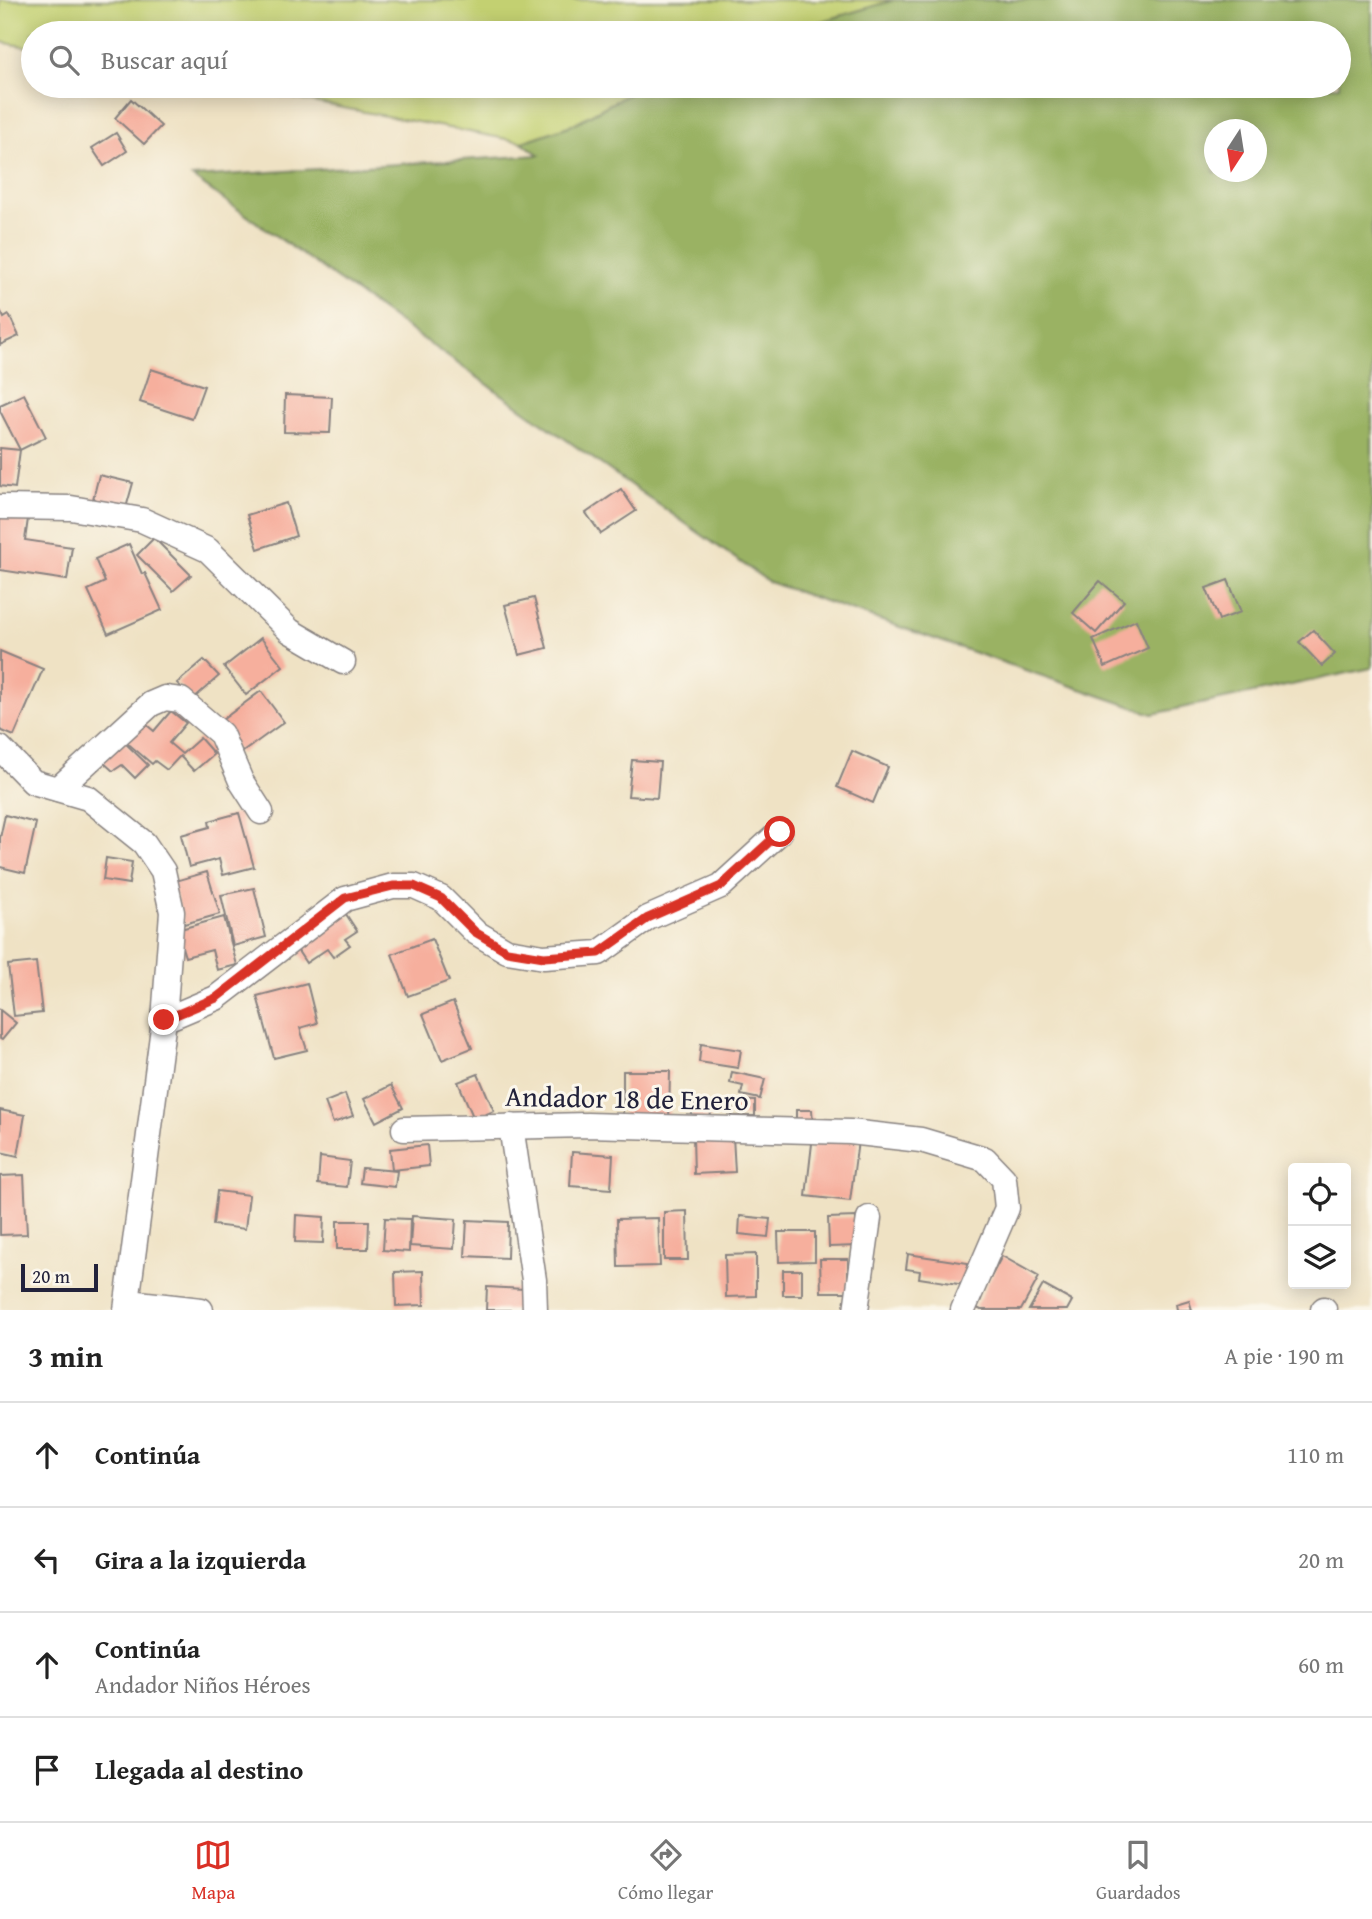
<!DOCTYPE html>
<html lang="es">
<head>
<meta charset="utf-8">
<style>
	body { margin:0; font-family:"Gentium Book Plus",serif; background:#f6f6f6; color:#222 }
	.controls { position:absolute; right:21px; bottom:21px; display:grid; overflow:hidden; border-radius:7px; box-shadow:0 4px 18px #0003 }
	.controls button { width:63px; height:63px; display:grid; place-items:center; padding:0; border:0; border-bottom:2px solid #e0e0e0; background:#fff; color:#222; font:35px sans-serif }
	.compass { position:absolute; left:1204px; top:119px; width:63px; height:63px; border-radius:50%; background:#fff; box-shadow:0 4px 18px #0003; rotate:192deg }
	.scale { position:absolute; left:21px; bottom:18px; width:77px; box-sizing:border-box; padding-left:7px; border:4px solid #22223b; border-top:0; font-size:19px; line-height:24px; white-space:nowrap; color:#22223b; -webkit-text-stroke:5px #fbf7ec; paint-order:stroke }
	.stop { position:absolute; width:21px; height:21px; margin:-16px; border:5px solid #d93025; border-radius:50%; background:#fff }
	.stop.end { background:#d93025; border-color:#fff; box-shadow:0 2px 7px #0008 }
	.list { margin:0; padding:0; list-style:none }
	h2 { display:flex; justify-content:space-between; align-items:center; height:91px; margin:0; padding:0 28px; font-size:30px }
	h2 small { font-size:23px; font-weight:400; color:#767676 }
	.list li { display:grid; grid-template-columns:46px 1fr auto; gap:21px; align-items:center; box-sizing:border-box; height:105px; padding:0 28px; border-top:2px solid #e0e0e0 }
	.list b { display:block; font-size:26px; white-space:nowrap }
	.list p { margin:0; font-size:23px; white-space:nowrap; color:#767676 }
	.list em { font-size:23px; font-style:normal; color:#767676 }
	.icon { flex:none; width:38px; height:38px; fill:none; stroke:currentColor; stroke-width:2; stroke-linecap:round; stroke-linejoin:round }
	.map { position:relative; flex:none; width:1372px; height:1310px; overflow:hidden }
	.search { position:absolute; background:#fff; box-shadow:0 4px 18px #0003; left:21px; right:21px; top:21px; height:77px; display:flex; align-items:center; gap:18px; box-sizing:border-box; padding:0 24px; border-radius:38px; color:#767676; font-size:26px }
	.sheet { height:511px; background:#fff }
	nav { display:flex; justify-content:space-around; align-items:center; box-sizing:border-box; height:98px; border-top:2px solid #e0e0e0; background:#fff; font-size:19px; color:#767676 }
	nav a { display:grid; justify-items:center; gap:4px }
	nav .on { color:#d93025 }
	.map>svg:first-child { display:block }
</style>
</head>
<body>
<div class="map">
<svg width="1372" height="1310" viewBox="0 0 1372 1310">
	<rect width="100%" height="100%" fill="#fbf7ec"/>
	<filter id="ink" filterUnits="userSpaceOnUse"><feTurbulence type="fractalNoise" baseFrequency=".0143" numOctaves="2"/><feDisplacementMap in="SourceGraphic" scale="14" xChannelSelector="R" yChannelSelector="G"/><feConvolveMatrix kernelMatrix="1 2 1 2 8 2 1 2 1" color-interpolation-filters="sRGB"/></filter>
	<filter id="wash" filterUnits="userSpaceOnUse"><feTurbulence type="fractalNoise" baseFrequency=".00686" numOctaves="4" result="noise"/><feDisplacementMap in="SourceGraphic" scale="28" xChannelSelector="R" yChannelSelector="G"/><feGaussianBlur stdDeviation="1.57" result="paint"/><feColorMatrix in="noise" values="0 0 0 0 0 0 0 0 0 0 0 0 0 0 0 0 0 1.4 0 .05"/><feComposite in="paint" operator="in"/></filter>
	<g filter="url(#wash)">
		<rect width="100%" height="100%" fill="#efe2c4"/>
		<g fill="#c3d071" stroke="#727956" stroke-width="2">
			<polygon points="0,0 894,0 783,33 33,33 33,48 0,42"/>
			<polygon points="229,86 643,86 572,125 522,142"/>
		</g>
		<path fill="#9ab263" stroke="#5e6a4f" stroke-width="2" fill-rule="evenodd" d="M 894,0 L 1372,0 L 1372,668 L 1153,714 L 769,582 L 192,177 L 539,155 L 522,142 L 572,125 L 643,86 L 1339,86 L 1339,33 L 783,33 ZM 1214,130 L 1256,130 L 1256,172 L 1214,172 Z"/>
		<g id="blocks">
			<g fill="#f6af9d">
				<polygon points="131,99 161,126 144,144 115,118"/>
				<polygon points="116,133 127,151 104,166 92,148"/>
				<polygon points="0,310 4,318 9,315 19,336 0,345"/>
				<polygon points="151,369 204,386 192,419 140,402"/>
				<polygon points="24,394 46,437 20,450 0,411 0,405"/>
				<polygon points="285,395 332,397 330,433 284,432"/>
				<polygon points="0,448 20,450 15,488 0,486"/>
				<polygon points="99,475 133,483 126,508 93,499"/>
				<polygon points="621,489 636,511 601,534 586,513"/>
				<polygon points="286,503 296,536 258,549 247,515"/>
				<polygon points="0,515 28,519 25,540 72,547 67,580 0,570"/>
				<polygon points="154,538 191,575 173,591 137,555"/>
				<polygon points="129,544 142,574 145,573 162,610 108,634 88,590 105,582 95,559"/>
				<polygon points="1228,580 1241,612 1219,620 1206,588"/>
				<polygon points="1100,581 1124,601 1096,633 1073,613"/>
				<polygon points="534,598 547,648 519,655 505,605"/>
				<polygon points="1136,620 1148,648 1105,667 1093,639"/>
				<polygon points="1313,630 1335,654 1322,666 1299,642"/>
				<polygon points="261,638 283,666 246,695 224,667"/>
				<polygon points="0,651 43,669 14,736 0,730"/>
				<polygon points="204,660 219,676 193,699 177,683"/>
				<polygon points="261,691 284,722 240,754 218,723"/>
				<polygon points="171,711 186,723 169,743 182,754 200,738 214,754 194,771 180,756 167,770 155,761 152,764 125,741 142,721 154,731"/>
				<polygon points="122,740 148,765 135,778 122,765 113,771 102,761"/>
				<polygon points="852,751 888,767 873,803 837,787"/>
				<polygon points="632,760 660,762 657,798 628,796"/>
				<polygon points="239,813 254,867 223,875 219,859 189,867 181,835 210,827 209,821"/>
				<polygon points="5,815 36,823 25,873 0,867 0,838"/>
				<polygon points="106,858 132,862 129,884 103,880"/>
				<polygon points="207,872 220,914 184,924 172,882"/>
				<polygon points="254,888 266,937 233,946 221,895"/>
				<polygon points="342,908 357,931 345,939 350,945 333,957 327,949 306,963 292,942"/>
				<polygon points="224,917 237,965 217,970 212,950 185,957 177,930"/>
				<polygon points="432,939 449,981 408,996 392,954"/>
				<polygon points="36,962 42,1013 14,1016 8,965"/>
				<polygon points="307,983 317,1023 300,1028 307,1050 274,1058 257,996"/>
				<polygon points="453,1002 472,1048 442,1060 423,1014"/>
				<polygon points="0,1010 16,1023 2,1040 0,1039"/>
				<polygon points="701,1044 741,1050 738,1068 699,1062"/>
				<polygon points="623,1071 670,1071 669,1122 623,1121"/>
				<polygon points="732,1072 765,1079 760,1099 741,1095 743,1086 730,1083"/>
				<polygon points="478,1074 494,1111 474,1119 458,1082"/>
				<polygon points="391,1085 403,1108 376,1122 364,1099"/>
				<polygon points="345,1094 353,1116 333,1123 325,1102"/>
				<polygon points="733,1100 755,1101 755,1116 732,1116"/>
				<polygon points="692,1105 710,1105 711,1118 692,1119"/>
				<polygon points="0,1110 25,1115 18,1156 0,1152"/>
				<polygon points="796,1110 812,1110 813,1123 796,1124"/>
				<polygon points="813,1135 858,1141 850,1201 806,1196"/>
				<polygon points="733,1136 735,1172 694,1174 693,1137"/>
				<polygon points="427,1145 429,1166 392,1170 390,1149"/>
				<polygon points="572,1152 613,1155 611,1189 570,1186"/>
				<polygon points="320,1157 350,1161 347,1187 318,1184"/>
				<polygon points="362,1168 397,1171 395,1187 360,1183"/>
				<polygon points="24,1175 27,1234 0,1235 0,1176"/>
				<polygon points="217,1191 249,1195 245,1229 213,1225"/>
				<polygon points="687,1211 688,1260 664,1260 664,1212"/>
				<polygon points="296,1215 324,1217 323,1243 295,1242"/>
				<polygon points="412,1216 456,1219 454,1249 410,1246"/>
				<polygon points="740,1216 770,1219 768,1237 739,1234"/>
				<polygon points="856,1217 857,1246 829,1247 828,1218"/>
				<polygon points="385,1218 410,1219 409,1252 383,1250"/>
				<polygon points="658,1218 660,1266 618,1267 617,1219"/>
				<polygon points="467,1220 508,1222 507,1258 465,1256"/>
				<polygon points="337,1221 369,1221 368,1249 337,1249"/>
				<polygon points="778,1232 815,1232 815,1261 779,1262"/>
				<polygon points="756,1254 756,1296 726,1297 725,1255"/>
				<polygon points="908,1254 968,1263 965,1285 919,1278 920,1271 906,1269"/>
				<polygon points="1002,1256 1039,1277 1021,1310 981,1310 975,1307"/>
				<polygon points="820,1259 848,1259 848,1292 821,1292"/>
				<rect x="783" y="1270" width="19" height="25"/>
				<polygon points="423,1271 424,1305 396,1306 395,1272"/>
				<polygon points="1043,1285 1072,1301 1067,1310 1029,1310"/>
				<polygon points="487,1287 525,1289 524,1310 486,1310"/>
				<polygon points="1189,1300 1192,1310 1177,1310 1176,1304"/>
			</g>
		</g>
	</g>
	<g filter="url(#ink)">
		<use href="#blocks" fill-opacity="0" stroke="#888280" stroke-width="2"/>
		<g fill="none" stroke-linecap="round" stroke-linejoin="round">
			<defs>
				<g id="street">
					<polyline points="0,507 71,508 142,520 208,550 290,631 343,662"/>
					<polyline points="0,748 33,782 88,798 144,843 163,871 172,912 164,1020 126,1310"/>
					<polyline points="58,789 151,704 165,698 181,700 221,734 241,781 261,812"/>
					<polyline points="164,1020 216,998 345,899 393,886 414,886 441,898 475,932 507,951 544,957 599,953 648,918 721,886 780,832"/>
					<polyline points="511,1126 534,1280 535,1310"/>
					<polyline points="404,1129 587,1125 850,1132 921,1140 985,1159 1004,1179 1007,1208 963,1310"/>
					<polyline points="129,1302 201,1310"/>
					<polyline points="856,1310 869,1218"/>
					<polyline points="1323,1310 1324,1309"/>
				</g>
			</defs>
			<use href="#street" stroke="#888280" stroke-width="27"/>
			<use href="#street" stroke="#fff" stroke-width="24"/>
		</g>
	</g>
	<g fill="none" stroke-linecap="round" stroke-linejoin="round" filter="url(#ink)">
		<polyline stroke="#d93025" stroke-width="9" points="164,1020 216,998 345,898 393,886 414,886 441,898 475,932 507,951 544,957 599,953 648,918 721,886 780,832"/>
	</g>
	<g text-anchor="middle" stroke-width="6" stroke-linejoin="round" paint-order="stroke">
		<g font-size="28" fill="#22223b" stroke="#fbf7ec">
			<text transform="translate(627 1098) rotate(1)" y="10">Andador 18 de Enero</text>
		</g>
	</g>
</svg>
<div class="controls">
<button><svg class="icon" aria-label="locate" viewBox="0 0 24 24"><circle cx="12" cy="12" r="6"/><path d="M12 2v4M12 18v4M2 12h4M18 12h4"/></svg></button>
<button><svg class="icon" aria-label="layers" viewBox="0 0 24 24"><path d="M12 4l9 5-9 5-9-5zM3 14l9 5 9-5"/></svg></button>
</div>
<svg class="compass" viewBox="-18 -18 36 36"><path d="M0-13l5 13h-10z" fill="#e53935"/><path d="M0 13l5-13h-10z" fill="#767676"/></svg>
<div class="scale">20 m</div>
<div class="stop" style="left:780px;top:832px"></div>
<div class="stop end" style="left:164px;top:1020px"></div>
<div class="search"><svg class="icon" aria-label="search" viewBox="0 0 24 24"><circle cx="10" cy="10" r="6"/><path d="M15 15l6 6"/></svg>Buscar aquí</div>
</div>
<section class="sheet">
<h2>3 min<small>A pie · 190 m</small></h2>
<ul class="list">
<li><svg class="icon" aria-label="ahead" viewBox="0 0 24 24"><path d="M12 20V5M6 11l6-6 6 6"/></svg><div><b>Continúa</b></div><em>110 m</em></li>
<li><svg class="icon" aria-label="left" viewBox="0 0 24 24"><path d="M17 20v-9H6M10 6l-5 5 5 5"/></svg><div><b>Gira a la izquierda</b></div><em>20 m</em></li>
<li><svg class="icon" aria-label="ahead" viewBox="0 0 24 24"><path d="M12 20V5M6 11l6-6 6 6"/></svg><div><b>Continúa</b><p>Andador Niños Héroes</p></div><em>60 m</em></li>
<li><svg class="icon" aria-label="arrive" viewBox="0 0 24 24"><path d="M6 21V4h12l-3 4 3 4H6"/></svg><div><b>Llegada al destino</b></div></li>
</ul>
</section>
<nav>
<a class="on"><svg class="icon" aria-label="map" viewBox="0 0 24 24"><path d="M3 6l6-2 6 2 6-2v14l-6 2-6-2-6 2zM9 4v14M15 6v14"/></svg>Mapa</a>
<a><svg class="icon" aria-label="directions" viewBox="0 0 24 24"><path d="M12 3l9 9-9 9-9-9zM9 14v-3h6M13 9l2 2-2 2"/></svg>Cómo llegar</a>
<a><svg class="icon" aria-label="saved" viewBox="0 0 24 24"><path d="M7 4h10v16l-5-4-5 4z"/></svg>Guardados</a>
</nav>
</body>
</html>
